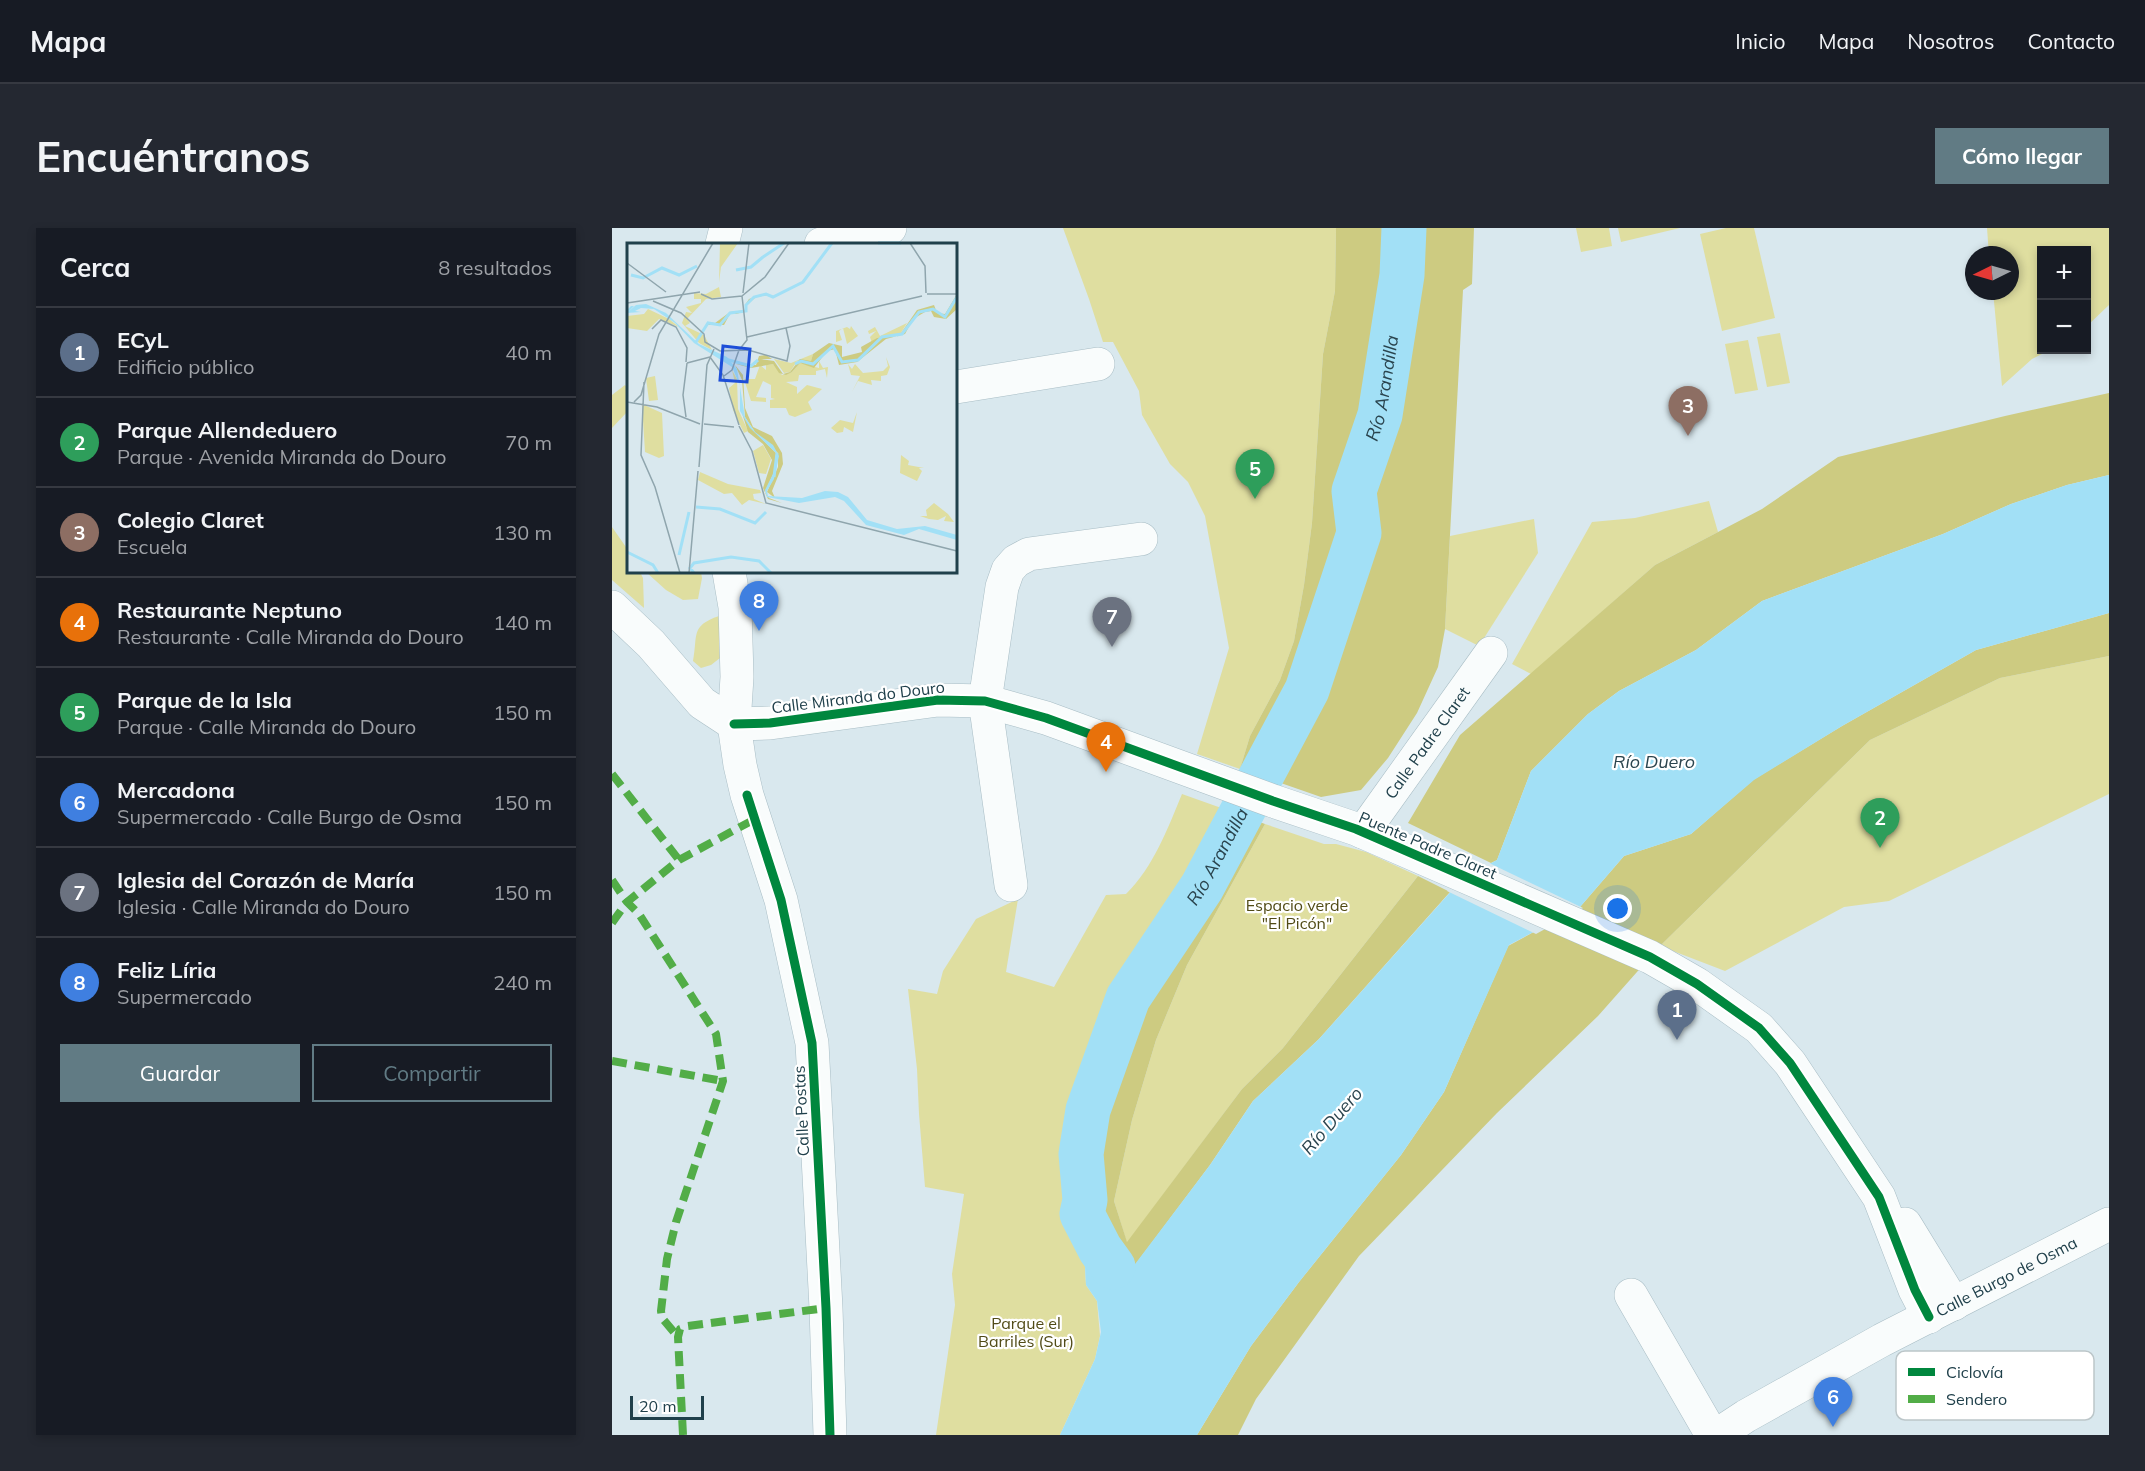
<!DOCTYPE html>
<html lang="es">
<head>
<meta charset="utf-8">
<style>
	body { margin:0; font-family:Mulish,sans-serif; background:#242831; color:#f1f3f6 }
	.controls { position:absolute; right:18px; top:18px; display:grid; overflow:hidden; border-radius:0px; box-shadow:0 3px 9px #0003 }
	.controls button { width:54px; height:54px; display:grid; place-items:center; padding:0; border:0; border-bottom:2px solid #363941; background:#171b24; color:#f1f3f6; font:30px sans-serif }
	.compass { position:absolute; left:1353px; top:18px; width:54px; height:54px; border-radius:50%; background:#171b24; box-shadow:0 3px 9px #0003; rotate:265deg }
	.scale { position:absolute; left:18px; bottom:15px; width:74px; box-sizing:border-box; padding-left:6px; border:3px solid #20404b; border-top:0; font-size:16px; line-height:21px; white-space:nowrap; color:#20404b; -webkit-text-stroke:4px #fff; paint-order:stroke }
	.you { position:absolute; left:1006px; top:681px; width:21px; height:21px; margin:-15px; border:4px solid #fff; border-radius:50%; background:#1a73e8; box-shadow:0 0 0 9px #1a73e833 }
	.badge { display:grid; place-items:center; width:39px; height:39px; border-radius:50%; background:#617b84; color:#fff; font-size:20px; font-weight:700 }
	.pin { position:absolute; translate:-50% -50px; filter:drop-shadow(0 2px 3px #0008) }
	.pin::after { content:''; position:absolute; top:32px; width:21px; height:18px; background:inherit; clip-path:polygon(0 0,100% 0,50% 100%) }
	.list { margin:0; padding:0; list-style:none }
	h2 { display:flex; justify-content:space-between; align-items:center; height:78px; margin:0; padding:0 24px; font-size:26px }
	h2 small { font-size:20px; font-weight:400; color:#9ea1a6 }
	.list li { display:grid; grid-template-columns:39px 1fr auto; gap:18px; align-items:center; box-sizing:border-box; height:90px; padding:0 24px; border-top:2px solid #363941 }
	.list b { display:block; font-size:22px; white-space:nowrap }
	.list p { margin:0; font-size:20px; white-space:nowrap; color:#9ea1a6 }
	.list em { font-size:20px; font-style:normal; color:#9ea1a6 }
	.actions { display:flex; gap:12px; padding:18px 24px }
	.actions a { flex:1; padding:14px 0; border:2px solid #617b84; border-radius:0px; text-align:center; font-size:21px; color:#617b84 }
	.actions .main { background:#617b84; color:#fff }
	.map { position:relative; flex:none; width:1497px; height:1207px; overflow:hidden; border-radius:0px }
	header { display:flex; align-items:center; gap:36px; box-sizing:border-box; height:84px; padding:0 30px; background:#171b24; border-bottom:2px solid #363941 }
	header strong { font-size:28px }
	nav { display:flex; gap:33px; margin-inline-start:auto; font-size:21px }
	.intro { display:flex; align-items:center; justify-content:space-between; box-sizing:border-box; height:144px; padding:0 36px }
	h1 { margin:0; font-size:42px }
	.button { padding:15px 27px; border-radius:0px; background:#617b84; color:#fff; font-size:21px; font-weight:700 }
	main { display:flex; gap:36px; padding:0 36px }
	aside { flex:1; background:#171b24; border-radius:0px; box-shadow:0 3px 9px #0003 }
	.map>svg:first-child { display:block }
</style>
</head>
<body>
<header>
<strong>Mapa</strong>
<nav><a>Inicio</a><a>Mapa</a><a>Nosotros</a><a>Contacto</a></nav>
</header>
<div class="intro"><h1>Encuéntranos</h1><a class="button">Cómo llegar</a></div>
<main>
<aside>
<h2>Cerca<small>8 resultados</small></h2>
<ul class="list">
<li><span class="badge" style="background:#5c6f8a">1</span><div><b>ECyL</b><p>Edificio público</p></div><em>40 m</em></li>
<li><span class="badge" style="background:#2e9e5b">2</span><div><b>Parque Allendeduero</b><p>Parque · Avenida Miranda do Douro</p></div><em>70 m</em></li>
<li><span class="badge" style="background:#8d6e63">3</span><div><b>Colegio Claret</b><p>Escuela</p></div><em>130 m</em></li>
<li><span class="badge" style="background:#e8710a">4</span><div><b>Restaurante Neptuno</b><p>Restaurante · Calle Miranda do Douro</p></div><em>140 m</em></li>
<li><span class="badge" style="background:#2e9e5b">5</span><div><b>Parque de la Isla</b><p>Parque · Calle Miranda do Douro</p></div><em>150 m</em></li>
<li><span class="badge" style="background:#3f7fe0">6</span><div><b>Mercadona</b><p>Supermercado · Calle Burgo de Osma</p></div><em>150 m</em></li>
<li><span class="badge" style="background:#6b7280">7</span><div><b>Iglesia del Corazón de María</b><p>Iglesia · Calle Miranda do Douro</p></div><em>150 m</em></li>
<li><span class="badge" style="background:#3f7fe0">8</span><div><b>Feliz Líria</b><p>Supermercado</p></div><em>240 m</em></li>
</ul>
<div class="actions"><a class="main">Guardar</a><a>Compartir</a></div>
</aside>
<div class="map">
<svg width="1497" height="1207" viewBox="0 0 1497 1207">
	<rect width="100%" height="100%" fill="#d9e8ee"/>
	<g fill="#dfdea0">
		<polygon points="451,0 724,0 723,63 711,126 700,295 692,357 682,413 668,452 638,508 628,541 585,526 617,420 593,288 576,254 558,236 530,187 527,163 501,114 491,114 477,71"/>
		<polygon points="964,0 997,0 1000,18 969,24"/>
		<polygon points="1006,0 1068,0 1009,14"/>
		<polygon points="1114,0 1142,0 1163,90 1110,103 1088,6"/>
		<polygon points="1375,0 1497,0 1497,77 1475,98 1474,22 1430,22 1430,122 1438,122 1420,131 1390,158 1381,63 1398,63 1398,27 1377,27"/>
		<polygon points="1168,105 1178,155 1155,159 1145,109"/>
		<polygon points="1136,112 1146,162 1123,166 1113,116"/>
		<polygon points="13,157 16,161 16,183 0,200 0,167"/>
		<polygon points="1097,273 1106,304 1043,337 919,446 900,436 980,294 1023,290"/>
		<polygon points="922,291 926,325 867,418 833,401 838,308"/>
		<polygon points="0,299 16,322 16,344 28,344 31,350 32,380 0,352"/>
		<polygon points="34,344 89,344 90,350 86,371 71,372 54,362"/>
		<path d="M 107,388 L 108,430 L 99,437 L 89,440 L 81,433 C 86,407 78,398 107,388 Z"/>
		<polygon points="1497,428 1497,566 1277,673 1232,679 1113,743 1048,718 1258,512 1388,450"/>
		<path d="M 570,566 L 629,587 L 580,675 L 520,764 L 479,873 L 472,907 L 470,986 L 474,1057 L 485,1073 L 488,1108 L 483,1131 L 448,1207 L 324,1207 L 343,1077 L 340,1046 L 352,966 L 313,959 L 307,886 L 305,841 L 296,761 L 325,766 L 331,743 L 364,691 L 406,671 L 394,744 L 442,759 L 494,667 L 514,666 C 542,638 555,602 570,566 Z"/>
		<polygon points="653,596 712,616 724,616 754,624 806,648 671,820 630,861 515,1015 502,973 520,892 544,812 575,737"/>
	</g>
	<g fill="#cdcb81">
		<polygon points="724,0 862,0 860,56 851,62 833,401 826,439 805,485 776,530 749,562 709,569 628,541 638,508 668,452 682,413 692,357 700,295 711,126 723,63"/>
		<polygon points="1497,165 1497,247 1455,257 1399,276 1331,306 1150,373 1084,422 1007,463 976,486 919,543 885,632 879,635 796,595 848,507 1043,337 1150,281 1226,229 1393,188"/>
		<polygon points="1497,385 1497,428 1388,450 1258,512 1048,718 986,788 885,885 747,1028 644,1171 626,1207 585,1207 639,1118 687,1054 789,927 832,864 896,718 968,679 1012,628 1079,606 1141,552 1230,498 1364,422"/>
		<polygon points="629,587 653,596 575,737 544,812 520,892 502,973 515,1014 630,861 671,820 806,648 838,664 707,811 641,873 598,937 511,1053 481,990 470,986 473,972 469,926 476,882 516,770 590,659"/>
	</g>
	<polygon fill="#a2e0f6" points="1497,247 1497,385 1364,422 1230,498 1142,552 1079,606 1012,628 968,679 897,717 832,864 789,927 687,1054 639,1118 585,1207 448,1207 483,1131 489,1104 485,1073 474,1057 470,986 481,989 511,1052 598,937 641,873 707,811 851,650 885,632 919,543 976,486 1007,463 1084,422 1150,373 1331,306 1399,276 1455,257"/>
	<polygon fill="#d9e8ee" points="875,634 971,680 924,706 835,663 849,648"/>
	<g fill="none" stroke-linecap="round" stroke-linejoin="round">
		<path stroke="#a2e0f6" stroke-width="45" id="s1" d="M 501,1039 L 488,1021 L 470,986 L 473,972 L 469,926 L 476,882 L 516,770 L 590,659 L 695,462 L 747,305 L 742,263 L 768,187 L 790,47 L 792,0"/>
		<defs>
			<g id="minor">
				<polyline points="110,16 114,0"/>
				<polyline points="209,16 278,0"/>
				<polyline points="344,159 486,136"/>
				<polyline points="117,344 123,379 125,449 122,496 128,537 135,567 169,672 200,815 214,1080 218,1207"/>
				<polyline points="0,379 39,416 90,475 122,496"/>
				<polyline points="122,496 158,495 326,472 373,473 434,490 661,573 744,601 1038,729 1085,756 1147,800 1178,835 1267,969 1303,1062 1317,1089"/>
				<path id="s2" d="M 751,604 L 879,425"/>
				<polyline points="399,657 373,473 390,359 396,342 404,333 417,326 529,311"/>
				<polyline points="1293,996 1342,1076"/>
				<polyline points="1019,1067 1100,1207"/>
				<path id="s3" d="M 1105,1207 L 1134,1188 L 1270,1112 L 1497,996"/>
			</g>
		</defs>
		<use href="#minor" stroke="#a8bdc5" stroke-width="34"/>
		<use href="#minor" stroke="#f9fcfc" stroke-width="33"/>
		<g stroke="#52ad47" stroke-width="8" stroke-dasharray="15 8" stroke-linecap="butt">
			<polyline points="0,546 67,632"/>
			<polyline points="0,652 15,674 27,686 104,806 111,853 64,994 55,1031 49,1083 50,1090 66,1109"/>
			<polyline points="0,695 15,674 67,632 143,591"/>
			<polyline points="0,833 111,853"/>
			<polyline points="71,1207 66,1109 68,1101 76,1098 214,1080"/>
		</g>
		<defs>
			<g id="cycleway">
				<polyline points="122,496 158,495 326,472 373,473 434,490 661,573 744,601 1038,729 1085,756 1147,800 1178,835 1267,969 1303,1062 1317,1089"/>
				<polyline points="135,567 169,672 200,815 214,1080 218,1207"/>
			</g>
		</defs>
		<use href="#cycleway" stroke="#fff" stroke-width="13"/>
		<use href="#cycleway" stroke="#00873e" stroke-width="9"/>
	</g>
	<g text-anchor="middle" stroke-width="4.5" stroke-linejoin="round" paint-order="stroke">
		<g font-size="16" fill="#20404b" stroke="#fff">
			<text transform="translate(246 469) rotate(-7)" y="6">Calle Miranda do Douro</text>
			<text dy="6" stroke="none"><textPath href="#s2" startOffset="110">Calle Padre Claret</textPath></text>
			<text transform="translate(816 617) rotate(23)" y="6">Puente Padre Claret</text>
			<text transform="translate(189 883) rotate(-93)" y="6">Calle Postas</text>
			<text dy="6" stroke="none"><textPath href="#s3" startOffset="330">Calle Burgo de Osma</textPath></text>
		</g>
		<g font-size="16" fill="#514b16" stroke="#fff">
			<text x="685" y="683">Espacio verde<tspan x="685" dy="18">"El Picón"</tspan></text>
			<text x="414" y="1101">Parque el<tspan x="414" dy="18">Barriles (Sur)</tspan></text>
		</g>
		<g font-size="18" font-style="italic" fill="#2a444e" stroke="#fff">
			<text dy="6" stroke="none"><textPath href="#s1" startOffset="957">Río Arandilla</textPath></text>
			<text x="1042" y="540">Río Duero</text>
			<text dy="6" stroke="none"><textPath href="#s1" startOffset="453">Río Arandilla</textPath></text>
			<text transform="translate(720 893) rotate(-49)" y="6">Río Duero</text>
		</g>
	</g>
	<g transform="translate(15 15)">
		<rect width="330" height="330" fill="#d9e8ee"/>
		<path d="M 93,0 L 111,0 L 94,24 L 92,39 ZM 92,44 L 94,54 L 79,56 L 60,76 L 63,80 L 58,83 L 77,92 L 85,107 L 72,100 L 55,80 L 59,69 L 65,70 L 59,64 L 74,60 L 74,56 L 67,56 L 67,50 L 79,51 ZM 21,66 L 42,76 L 52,84 L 32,76 L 20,88 L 0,85 L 0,73 L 17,71 ZM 280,80 L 272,93 L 258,92 L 245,100 L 243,94 L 249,88 L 242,91 L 241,88 L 248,84 L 253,93 ZM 224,83 L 231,93 L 220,101 L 216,85 L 212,88 L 215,97 L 209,99 L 209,88 L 220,84 L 223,86 ZM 186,111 L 184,118 L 170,118 L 163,129 L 157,130 L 147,116 L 164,120 ZM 259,114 L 263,124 L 260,132 L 254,133 L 254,138 L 244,137 L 245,142 L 231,138 L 225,149 L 233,133 L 224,132 L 221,121 L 225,126 L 228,121 L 236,130 L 256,128 L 261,123 ZM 192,118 L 196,125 L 201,124 L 200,135 L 198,126 L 189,128 L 189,132 L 172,132 L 171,138 L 159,139 L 170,144 L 170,151 L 180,142 L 195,146 L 181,159 L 185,167 L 168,174 L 162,172 L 159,165 L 143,165 L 143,157 L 148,156 L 144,155 L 144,142 L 136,138 L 129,154 L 139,155 L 139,159 L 124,158 L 117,136 L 128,136 L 133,122 L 139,127 L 139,122 L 146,121 L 155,132 L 165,129 L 173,120 L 192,125 ZM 105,127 L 110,136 L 111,166 L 121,188 L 117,190 L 106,167 L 102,145 L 108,140 ZM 28,133 L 31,157 L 22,158 L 19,135 ZM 15,161 L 35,170 L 37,213 L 32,215 L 18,209 ZM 230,169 L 226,189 L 217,184 L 216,189 L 210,190 L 204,185 L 213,177 L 226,180 ZM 136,202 L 144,216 L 139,231 L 132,230 L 126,208 ZM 274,212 L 282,218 L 281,222 L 297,225 L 292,225 L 295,228 L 290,238 L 273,230 ZM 73,229 L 101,241 L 133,247 L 134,250 L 126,251 L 127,256 L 139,261 L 122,257 L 115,262 L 105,250 L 97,251 L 71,237 ZM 307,260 L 321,271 L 327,279 L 317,278 L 319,273 L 311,277 L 302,276 L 293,273 L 300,273 L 299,267 Z" fill="#dfdea0"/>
		<path d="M 139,50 L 142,52 L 129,54 L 120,62 L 120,68 L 109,71 L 104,69 L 97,82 L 80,82 L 76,88 L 81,79 L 88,80 L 103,69 L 119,67 L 118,62 L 122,56 ZM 330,51 L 330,66 L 319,76 L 307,74 L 304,68 L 298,69 L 286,76 L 278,91 L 259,96 L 230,119 L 212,122 L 208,106 L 200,108 L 187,125 L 173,120 L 165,129 L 159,132 L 152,130 L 146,121 L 124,125 L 109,121 L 129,122 L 132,113 L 139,112 L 145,116 L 134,116 L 147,118 L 156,131 L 163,129 L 173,116 L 184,118 L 186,111 L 202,100 L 215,103 L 215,114 L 235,109 L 234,104 L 250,95 L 272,93 L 290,67 L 307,62 L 310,70 L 318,71 ZM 108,122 L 116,132 L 118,165 L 126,184 L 145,193 L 155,210 L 156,221 L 145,248 L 148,255 L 140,249 L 151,224 L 151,210 L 128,189 L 118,174 L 115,137 ZM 115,170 L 124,185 L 149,210 L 148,227 L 138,249 L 142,255 L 155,260 L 141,256 L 136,245 L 145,217 L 136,201 L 121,189 Z" fill="#cdcb81"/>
		<path d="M 19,61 L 39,70 L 72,101 L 100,114 L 110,126 L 118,174 L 128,189 L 146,202 L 152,213 L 147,236 L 140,248 L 141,253 L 175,255 L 198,248 L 211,249 L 221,254 L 240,277 L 270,286 L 298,283 L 330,292 L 330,297 L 292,286 L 277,292 L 239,282 L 217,258 L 208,254 L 172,260 L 140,254 L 138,247 L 148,227 L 149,210 L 123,185 L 113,168 L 113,143 L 105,124 L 67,100 L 48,80 L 27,66 L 14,65 L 8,68 L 14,69 L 0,70 L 0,67 L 4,63 L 7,63 L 1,69 L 9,62 Z" fill="#a2e0f6"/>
		<path fill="none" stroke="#a2e0f6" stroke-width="3" d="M 251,0 L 274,0M 136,14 L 157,0M 109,27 L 124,24 L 136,14M 4,32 L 16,35 L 35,25 L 52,32 L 70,23M 69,99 L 81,80 L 93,82 L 103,70 L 119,68 L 119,62 L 127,54 L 139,51 L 146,54 L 176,39 L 205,0M 98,116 L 124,123 L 131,117M 168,121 L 174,118 L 186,121 L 206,103 L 215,119 L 231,117 L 255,94 L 275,91 L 292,69 L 306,66 L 318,74 L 330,54M 147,234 L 150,210M 69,264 L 93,266 L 128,280 L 139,269M 0,309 L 26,322 L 31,330M 52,312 L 62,269M 67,330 L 63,325 L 67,320 L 104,314 L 132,318 L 144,330"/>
		<path fill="none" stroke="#8fa5ad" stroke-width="1.5" d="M 283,0 L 298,23 L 299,50M 0,20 L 39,49M 116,50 L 122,0M 74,51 L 85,56 L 115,53M 300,51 L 330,51M 115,53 L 138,34 L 162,0M 26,58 L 54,70 L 77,91 L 78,99 L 93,108 L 121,107 L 160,118 L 163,103 L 159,85M 0,60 L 73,49M 25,86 L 34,77 L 49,84 L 60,105 L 59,119M 120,94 L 295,53M 112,107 L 120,97 L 115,53M 83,114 L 96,132 L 112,182M 60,120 L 83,114M 97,133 L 105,127 L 112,107M 17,139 L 14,212 L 28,244 L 53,330M 0,159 L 30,164 L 73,181M 7,159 L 14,152 L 32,91 L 86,0M 59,174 L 56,152 L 60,120M 77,181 L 107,184M 112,183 L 125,208 L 139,260 L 330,308M 72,224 L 80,122 L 87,106M 62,330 L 71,228"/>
		<path fill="#1d4ed8" fill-opacity="0.15" stroke="#1d4ed8" stroke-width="3" d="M 96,103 L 123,106 L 120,139 L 93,137 Z"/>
		<rect width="330" height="330" fill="none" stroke="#20404b" stroke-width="3"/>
	</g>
	<rect x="1284" y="1123" width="198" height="69" rx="9" fill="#fff" stroke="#bcc6c9" stroke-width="1.5"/>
	<rect x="1296" y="1140" width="27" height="8" fill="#00873e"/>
	<rect x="1296" y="1167" width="27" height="8" fill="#52ad47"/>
	<g font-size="16" fill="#20404b">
		<text x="1334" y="1150">Ciclovía</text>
		<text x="1334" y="1177">Sendero</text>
	</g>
</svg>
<div class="controls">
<button>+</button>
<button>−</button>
</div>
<svg class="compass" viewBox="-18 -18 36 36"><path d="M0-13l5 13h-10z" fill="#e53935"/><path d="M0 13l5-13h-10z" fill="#9ea1a6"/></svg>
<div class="scale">20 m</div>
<div class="you"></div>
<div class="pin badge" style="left:1065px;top:812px;background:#5c6f8a">1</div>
<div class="pin badge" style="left:1268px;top:620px;background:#2e9e5b">2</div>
<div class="pin badge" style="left:1076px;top:208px;background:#8d6e63">3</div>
<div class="pin badge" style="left:494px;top:544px;background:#e8710a">4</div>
<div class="pin badge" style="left:643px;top:271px;background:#2e9e5b">5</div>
<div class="pin badge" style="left:1221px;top:1199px;background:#3f7fe0">6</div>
<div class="pin badge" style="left:500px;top:419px;background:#6b7280">7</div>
<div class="pin badge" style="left:147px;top:403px;background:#3f7fe0">8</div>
</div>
</main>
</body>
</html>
